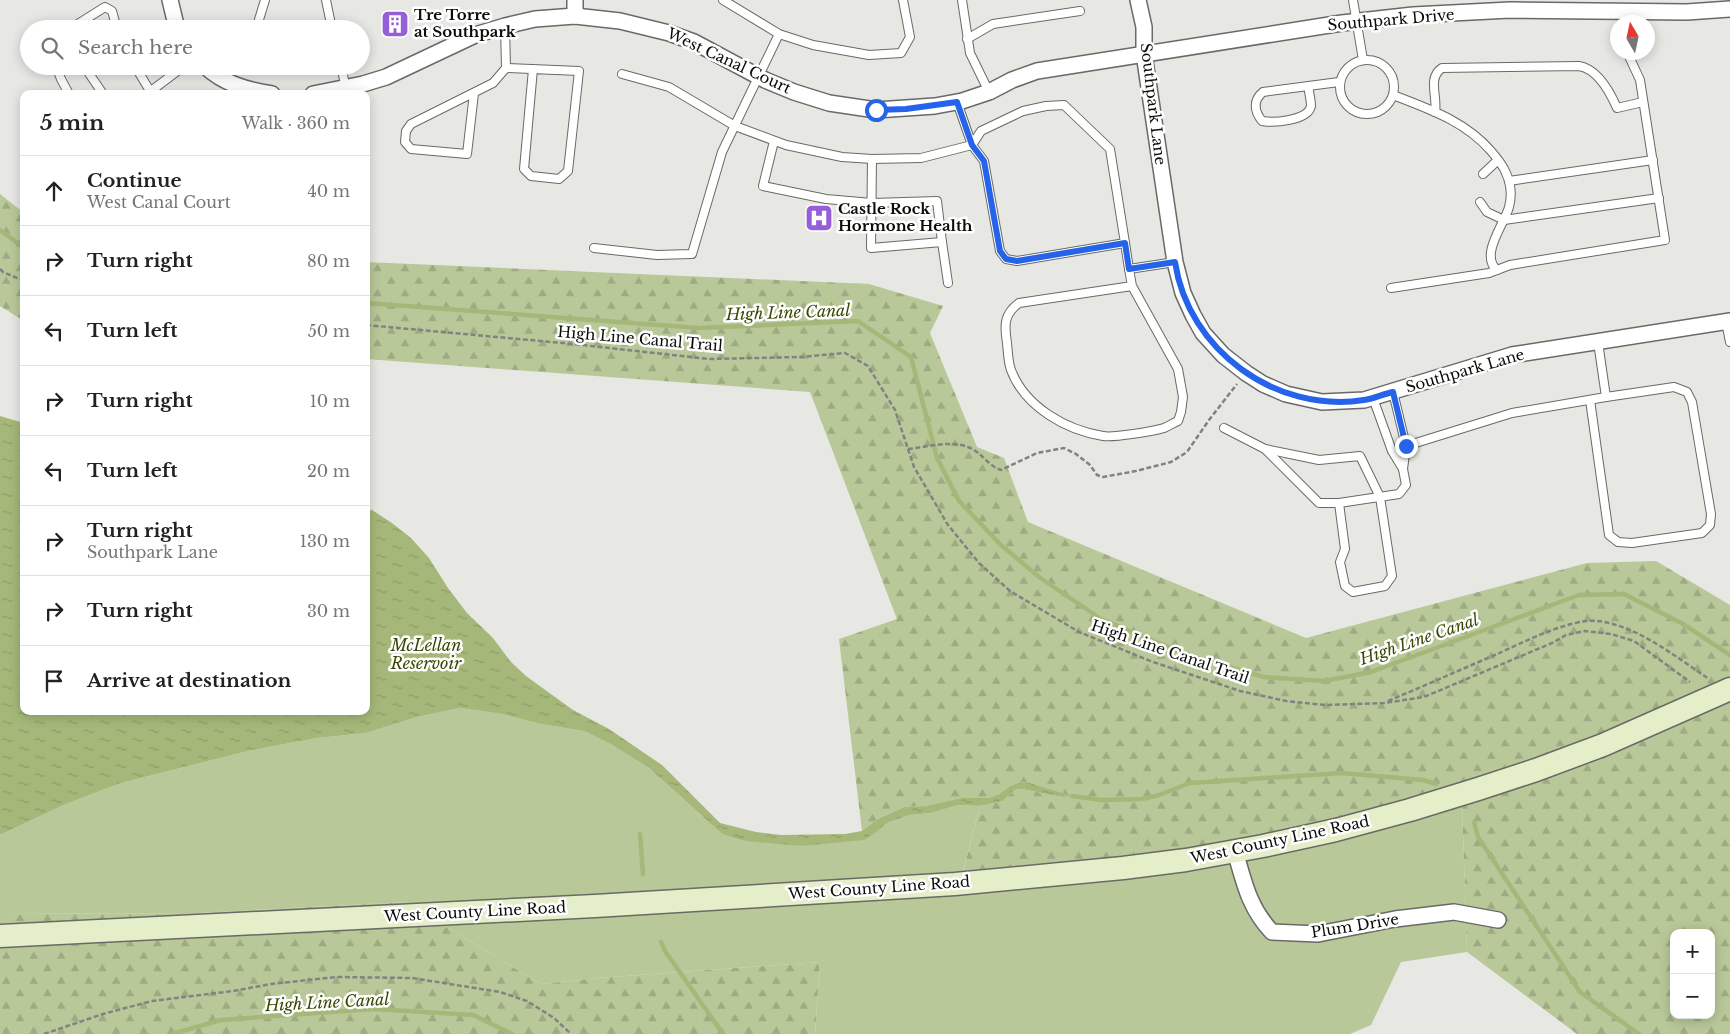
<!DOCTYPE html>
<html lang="en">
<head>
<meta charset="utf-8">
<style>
	body { margin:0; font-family:"Libre Baskerville",serif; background:#f6f6f6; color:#222 }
	.controls { position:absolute; right:15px; bottom:15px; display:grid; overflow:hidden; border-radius:10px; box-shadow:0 2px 12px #0003 }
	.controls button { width:45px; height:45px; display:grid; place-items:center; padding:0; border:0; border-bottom:1px solid #e0e0e0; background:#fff; color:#222; font:25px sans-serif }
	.compass { position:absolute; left:1610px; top:15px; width:45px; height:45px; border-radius:50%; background:#fff; box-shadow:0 2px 12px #0003; rotate:351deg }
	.stop { position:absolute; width:15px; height:15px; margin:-11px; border:4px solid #2563eb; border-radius:50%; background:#fff }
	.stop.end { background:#2563eb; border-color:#fff; box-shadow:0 1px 5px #0008 }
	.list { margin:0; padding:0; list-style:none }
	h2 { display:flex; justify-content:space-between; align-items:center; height:65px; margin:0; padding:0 20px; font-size:21px }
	h2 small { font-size:16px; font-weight:400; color:#767676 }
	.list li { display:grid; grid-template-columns:32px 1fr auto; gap:15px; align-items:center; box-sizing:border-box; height:70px; padding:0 20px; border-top:1px solid #e0e0e0 }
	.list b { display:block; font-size:19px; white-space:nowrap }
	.list p { margin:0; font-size:16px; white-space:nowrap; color:#767676 }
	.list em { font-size:16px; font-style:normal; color:#767676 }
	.icon { flex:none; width:28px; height:28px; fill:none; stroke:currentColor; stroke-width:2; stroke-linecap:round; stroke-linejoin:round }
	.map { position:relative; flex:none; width:1730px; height:1034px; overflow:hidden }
	.search { position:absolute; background:#fff; box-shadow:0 2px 12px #0003; left:20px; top:20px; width:350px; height:55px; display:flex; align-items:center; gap:12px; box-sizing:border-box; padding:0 18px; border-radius:28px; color:#767676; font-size:19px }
	.panel { position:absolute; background:#fff; box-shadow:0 2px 12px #0003; left:20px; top:90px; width:350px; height:625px; border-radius:10px }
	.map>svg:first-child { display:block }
</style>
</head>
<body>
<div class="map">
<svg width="1730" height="1034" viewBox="0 0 1730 1034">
	<defs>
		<pattern id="forest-firs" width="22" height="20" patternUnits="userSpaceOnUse" patternTransform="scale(1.25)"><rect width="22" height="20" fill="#b9c899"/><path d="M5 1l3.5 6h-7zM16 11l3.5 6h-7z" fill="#9eab82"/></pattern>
		<pattern id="water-ripples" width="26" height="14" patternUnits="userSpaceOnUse" patternTransform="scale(1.25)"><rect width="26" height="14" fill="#a5b879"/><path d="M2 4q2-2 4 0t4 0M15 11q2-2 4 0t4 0" fill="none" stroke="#8d9d67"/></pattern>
	</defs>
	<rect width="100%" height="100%" fill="#e7e8e4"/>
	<polygon fill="#b9c899" points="460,708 502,714 540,724 584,731 612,745 649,768 722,834 801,846 878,831 887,823 910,815 931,813 958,805 980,806 958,890 1157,876 1235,860 1462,805 1467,952 1401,962 1371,1025 1350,1034 815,1034 820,962 598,978 541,984 406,902 199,913 0,914 0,835 66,804 121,783 248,751 317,738 366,733 417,717"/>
	<g fill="url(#forest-firs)" fill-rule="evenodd">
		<polygon points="0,194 24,213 24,321 0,306"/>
		<path d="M 366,262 L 869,284 L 943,306 L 930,333 L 977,447 L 1004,458 L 1028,522 L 1306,638 L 1587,563 L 1656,561 L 1730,605 L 1730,1034 L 1577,1034 L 1467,952 L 1462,805 L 1384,829 L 1157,876 L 958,891 L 980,806 L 1003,801 L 1014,790 L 1022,789 L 1062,797 L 1071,796 L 1030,783 L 1020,782 L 1010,786 L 999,794 L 991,798 L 961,798 L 925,806 L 904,807 L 876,820 L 862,831 L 839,639 L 897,619 L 810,392 L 366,359 ZM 1674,933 L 1711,933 L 1711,1015 L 1674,1015 Z"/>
		<polygon points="406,902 541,984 598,978 820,962 815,1034 0,1034 0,914 199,913"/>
	</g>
	<polygon fill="url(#water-ripples)" points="0,416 24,423 24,711 366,711 366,509 372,510 392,523 411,538 429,558 448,588 467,613 493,638 511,662 526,676 573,710 609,729 662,765 720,823 756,832 781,835 845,834 862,831 876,820 904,807 925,806 961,798 990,798 999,794 1010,786 1020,782 1030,783 1072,796 1062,797 1022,789 1014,790 1003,801 980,806 958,805 931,813 910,815 887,823 878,831 864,840 801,846 746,841 722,834 649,768 612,745 584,731 540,724 502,714 460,708 417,717 366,733 317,738 248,751 121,783 66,804 0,835"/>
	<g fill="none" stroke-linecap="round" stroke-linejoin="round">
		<g stroke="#a5b879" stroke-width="4.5">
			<polyline points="0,230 24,248"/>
			<polyline points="366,303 699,328 858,321 911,357 937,458 959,501 1001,545 1039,577 1101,619 1190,656 1264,677 1324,681 1371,672 1579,595 1624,594 1683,624 1730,655"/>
			<polyline points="1072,796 1101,800 1142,799 1159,795 1190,783 1342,773 1423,780 1436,784"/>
			<polyline points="1474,822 1478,837 1580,992 1639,1034"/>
			<polyline points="640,834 643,874"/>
			<polyline points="661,942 665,951 723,1034"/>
			<polyline points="172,1034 221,1020 373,1009 473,1015 512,1034"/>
		</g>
		<defs>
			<g id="lane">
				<polyline points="326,0 332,29"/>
				<polyline points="723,0 779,34 813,45 869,55 901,53 910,37 903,0"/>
				<polyline points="962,0 970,53 989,92"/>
				<polyline points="1353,0 1363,60"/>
				<polyline points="70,29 105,7 112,11 117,29"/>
				<polyline points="250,29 257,26 265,0"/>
				<polyline points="967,39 993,24 1080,11"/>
				<circle cx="1367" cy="87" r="27"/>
				<polyline points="56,66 61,79 69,94"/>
				<polyline points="84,66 103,94"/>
				<polyline points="135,66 150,91 153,93"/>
				<polyline points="341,66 346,89"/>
				<polyline points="506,68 579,71 568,171 559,179 531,176 524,169 533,69"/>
				<polyline points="622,74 669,87 735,126 786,145 842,157 872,159 921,158 972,145 957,102"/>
				<path d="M 1308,86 C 1309,92 1311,100 1311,106 C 1308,121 1273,123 1262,121 C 1254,111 1253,100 1263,92 L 1339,82"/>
				<polyline points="474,93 467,154 411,149 405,142 406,131 411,124 493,83 506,68 505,26"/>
				<polyline points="147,94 184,66"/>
				<path d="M 1393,95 C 1429,109 1465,121 1491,151 C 1497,158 1503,165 1506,173 C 1511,184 1512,196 1509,207 C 1505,223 1479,255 1497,270"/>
				<polygon points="1064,105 1110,149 1125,243 1017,261 1006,259 1000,251 984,161 972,145 981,131 1023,111 1046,106"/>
				<path d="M 1435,112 C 1438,97 1427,78 1442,68 L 1579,66 C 1598,69 1610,92 1617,108 L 1643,102"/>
				<polyline points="774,141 763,186 826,199 872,203 937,201 942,242 871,248 872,159"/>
				<polyline points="1483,174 1498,160"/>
				<polyline points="1509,181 1653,160"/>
				<polyline points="1480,202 1487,212 1504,220 1659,198"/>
				<polyline points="942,242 948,283"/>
				<polyline points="1125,243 1129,269 1175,262"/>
				<polyline points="594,248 657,255 692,254 722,152 779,34"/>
				<path d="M 1129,269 L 1132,286 L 1019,303 C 1004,314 1004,325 1007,343 C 1008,352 1008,362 1011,370 C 1025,407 1066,430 1103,436 C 1113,438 1154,431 1164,428 C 1169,426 1173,423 1178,421 L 1181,412 L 1183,397 L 1178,369 L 1132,286"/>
				<polyline points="1391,288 1489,273 1510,265 1665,240 1640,80 1627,52"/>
				<polyline points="1726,322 1730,342"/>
				<polyline points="1373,398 1392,451 1403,469 1406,446 1393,392"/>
				<polyline points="1590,400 1609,535 1618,542 1632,543 1702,533 1710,525 1711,514 1692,402 1687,392 1674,387 1606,397"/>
				<polyline points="1224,428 1265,449 1319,503 1339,503 1399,494 1406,485 1403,469"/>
				<polyline points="1406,446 1512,413 1606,397 1598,342"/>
				<polyline points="1265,449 1319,460 1360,456 1380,497 1392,576 1385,586 1353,592 1345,586 1340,562 1345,549 1339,503"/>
			</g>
			<g id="street">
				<polyline points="170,0 177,29"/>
				<polyline points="1138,0 1144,27 1144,54 1175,262 1183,293 1193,315 1203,333 1223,355 1246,373 1263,384 1286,394 1322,402 1364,400 1512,355 1730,321"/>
				<polyline points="575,16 575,0"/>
				<path d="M 205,66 C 224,84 247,90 272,94"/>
				<polyline points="313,94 363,84 386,77 475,35 505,26 535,19 575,16 620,21 669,33 694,42 765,80 794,92 829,103 876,110 935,106 962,101 989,92 1012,80 1037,71 1342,23 1413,15 1510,10 1687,12 1730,9"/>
				<path d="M 1235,851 C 1244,882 1249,908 1272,932 L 1318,934 L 1395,919 L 1454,912 L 1498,920"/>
			</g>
			<polyline id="secondary" points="0,936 595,906 955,884 1123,868 1186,860 1263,846 1336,830 1410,810 1478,789 1536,770 1603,745 1730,689"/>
		</defs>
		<use href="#lane" stroke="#696a66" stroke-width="10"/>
		<use href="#street" stroke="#696a66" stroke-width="18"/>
		<use href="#secondary" stroke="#696a66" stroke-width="25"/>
		<g stroke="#828380" stroke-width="2.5" stroke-dasharray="5 2.5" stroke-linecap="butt">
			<polyline points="0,269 3,272 24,281"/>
			<polyline points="366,325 573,344 709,359 801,357 845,353 868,366 895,410 914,467 948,525 979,563 1010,591 1079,632 1153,662 1240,691 1286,701 1325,705 1384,703 1424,697 1552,643 1566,635 1585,631 1611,634 1634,641 1690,682"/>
			<path d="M 908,449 C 930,447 957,437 977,452 C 985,458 991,467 1001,470 L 1037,453 L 1064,448 L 1076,454 L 1090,465 L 1097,475 L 1103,477 L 1136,471 L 1171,462 L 1187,452 L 1209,420 L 1237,384"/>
			<path d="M 1388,701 C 1424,686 1460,670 1497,654 C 1522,643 1570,618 1598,621 C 1638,626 1676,657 1709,679"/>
			<polyline points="44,1034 103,1014 152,1001 233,991 271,984 336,977 412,978 500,992 527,1001 554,1018 571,1034"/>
		</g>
		<use href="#lane" stroke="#fff" stroke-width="8"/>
		<use href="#street" stroke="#fff" stroke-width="15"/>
		<use href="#secondary" stroke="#e4eec8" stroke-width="22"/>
	</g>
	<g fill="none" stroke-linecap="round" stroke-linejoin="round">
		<path stroke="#2563eb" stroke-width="6" d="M 876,110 L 906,109 L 957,102 L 972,145 L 984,161 L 1000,251 L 1006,259 L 1017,261 L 1125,243 L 1129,269 L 1175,262 C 1188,350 1276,414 1364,400 C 1373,399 1383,394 1393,392 L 1406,446"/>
	</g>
	<defs>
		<symbol id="building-square" viewBox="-11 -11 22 22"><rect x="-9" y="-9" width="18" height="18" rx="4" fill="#955fd8" stroke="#fff"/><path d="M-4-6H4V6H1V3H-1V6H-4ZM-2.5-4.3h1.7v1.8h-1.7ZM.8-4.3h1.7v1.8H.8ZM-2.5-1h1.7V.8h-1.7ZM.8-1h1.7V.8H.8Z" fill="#fff"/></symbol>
		<symbol id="hospital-square" viewBox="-11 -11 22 22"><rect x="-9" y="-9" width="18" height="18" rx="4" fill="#955fd8" stroke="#fff"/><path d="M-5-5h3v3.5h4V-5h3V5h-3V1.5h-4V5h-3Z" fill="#fff"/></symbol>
	</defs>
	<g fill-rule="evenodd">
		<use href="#building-square" x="379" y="8" width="32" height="32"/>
		<use href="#hospital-square" x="803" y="202" width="32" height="32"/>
	</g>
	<g text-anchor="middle" stroke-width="5" stroke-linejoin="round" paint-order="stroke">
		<g font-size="15" font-weight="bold" fill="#0b0c0a" stroke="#fff" text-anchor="start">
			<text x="414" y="20">Tre Torre<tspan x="414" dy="17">at Southpark</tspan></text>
			<text x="838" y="214">Castle Rock<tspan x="838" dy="17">Hormone Health</tspan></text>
		</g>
		<g font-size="15" fill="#0b0c0a" stroke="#fff">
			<text transform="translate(1391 20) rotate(-5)" y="5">Southpark Drive</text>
			<text transform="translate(729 61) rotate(25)" y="5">West Canal Court</text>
			<text transform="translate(1153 104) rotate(83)" y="5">Southpark Lane</text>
			<text transform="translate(640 339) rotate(5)" y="5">High Line Canal Trail</text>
			<text transform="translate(1465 371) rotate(-16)" y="5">Southpark Lane</text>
			<text transform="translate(1170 652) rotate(19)" y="5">High Line Canal Trail</text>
			<text transform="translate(1280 840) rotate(-12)" y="5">West County Line Road</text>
			<text transform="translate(879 888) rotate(-4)" y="5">West County Line Road</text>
			<text transform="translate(475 912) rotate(-3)" y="5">West County Line Road</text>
			<text transform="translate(1355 926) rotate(-9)" y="5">Plum Drive</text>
		</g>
		<g font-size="16" font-style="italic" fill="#394800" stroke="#fff">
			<text transform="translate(788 312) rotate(-2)" y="6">High Line Canal</text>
			<text transform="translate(1419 639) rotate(-19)" y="6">High Line Canal</text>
			<text x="426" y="651">McLellan<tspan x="426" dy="18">Reservoir</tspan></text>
			<text transform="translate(327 1002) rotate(-3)" y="6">High Line Canal</text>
		</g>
	</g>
</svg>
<div class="controls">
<button>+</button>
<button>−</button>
</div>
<svg class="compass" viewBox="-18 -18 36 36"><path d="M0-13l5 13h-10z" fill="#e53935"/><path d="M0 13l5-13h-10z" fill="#767676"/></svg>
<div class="stop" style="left:876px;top:110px"></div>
<div class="stop end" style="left:1406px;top:446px"></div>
<div class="search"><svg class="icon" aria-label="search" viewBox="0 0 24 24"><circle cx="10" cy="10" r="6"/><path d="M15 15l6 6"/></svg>Search here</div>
<section class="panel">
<h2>5 min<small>Walk · 360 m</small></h2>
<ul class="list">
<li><svg class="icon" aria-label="ahead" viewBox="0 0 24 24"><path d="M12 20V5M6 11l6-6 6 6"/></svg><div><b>Continue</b><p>West Canal Court</p></div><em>40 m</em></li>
<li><svg class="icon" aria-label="right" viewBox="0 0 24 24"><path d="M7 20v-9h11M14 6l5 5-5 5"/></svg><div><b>Turn right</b></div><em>80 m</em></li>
<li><svg class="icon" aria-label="left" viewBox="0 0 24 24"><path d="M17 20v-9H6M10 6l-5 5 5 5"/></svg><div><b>Turn left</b></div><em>50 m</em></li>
<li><svg class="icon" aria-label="right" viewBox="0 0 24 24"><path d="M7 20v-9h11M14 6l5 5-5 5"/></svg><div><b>Turn right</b></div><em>10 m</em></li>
<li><svg class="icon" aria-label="left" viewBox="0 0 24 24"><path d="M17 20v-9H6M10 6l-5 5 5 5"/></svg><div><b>Turn left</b></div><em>20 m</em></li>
<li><svg class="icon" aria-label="right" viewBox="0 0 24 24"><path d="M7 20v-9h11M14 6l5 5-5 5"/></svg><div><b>Turn right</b><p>Southpark Lane</p></div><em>130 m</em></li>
<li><svg class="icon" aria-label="right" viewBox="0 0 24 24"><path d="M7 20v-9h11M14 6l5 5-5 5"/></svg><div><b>Turn right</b></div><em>30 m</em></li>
<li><svg class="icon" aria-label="arrive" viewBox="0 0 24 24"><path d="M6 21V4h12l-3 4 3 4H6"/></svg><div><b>Arrive at destination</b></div></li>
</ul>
</section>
</div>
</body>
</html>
